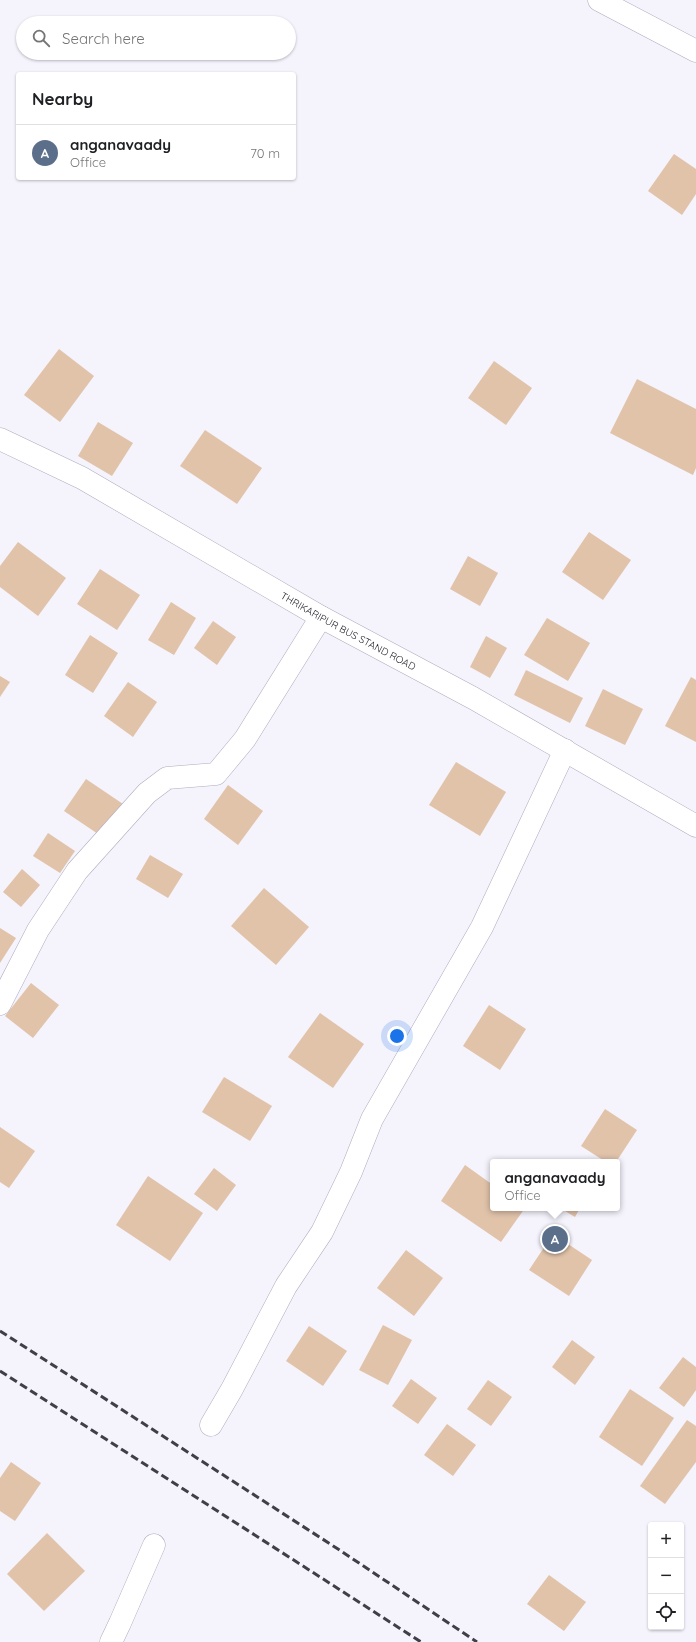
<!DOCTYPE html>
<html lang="en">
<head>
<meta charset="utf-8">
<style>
	body { margin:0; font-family:Quicksand,sans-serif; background:#f6f6f6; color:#202124 }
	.controls { position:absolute; right:12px; bottom:12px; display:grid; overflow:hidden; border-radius:4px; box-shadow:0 1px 3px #0004 }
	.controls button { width:36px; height:36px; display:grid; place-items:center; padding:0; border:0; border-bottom:1px solid #e0e0e0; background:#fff; color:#202124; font:20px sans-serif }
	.you { position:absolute; left:397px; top:1036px; width:14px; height:14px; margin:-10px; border:3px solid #fff; border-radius:50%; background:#1a73e8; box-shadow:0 0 0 6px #1a73e833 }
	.badge { display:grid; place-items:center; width:26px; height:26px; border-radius:50%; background:#2f787e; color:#fff; font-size:13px; font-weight:700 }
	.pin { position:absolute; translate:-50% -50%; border:2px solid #fff; box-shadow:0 1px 4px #0006 }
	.popup { position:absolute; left:490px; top:1159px; width:130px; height:52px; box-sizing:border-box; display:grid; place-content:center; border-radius:4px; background:#fff; filter:drop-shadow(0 1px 3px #0005); font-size:13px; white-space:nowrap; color:#757577 }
	.popup b { font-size:15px; color:#202124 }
	.popup::after { content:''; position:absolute; left:50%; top:100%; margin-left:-8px; border:8px solid transparent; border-top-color:#fff }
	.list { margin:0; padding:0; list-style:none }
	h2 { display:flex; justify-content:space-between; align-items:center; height:52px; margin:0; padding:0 16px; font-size:17px }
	h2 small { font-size:13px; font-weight:400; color:#757577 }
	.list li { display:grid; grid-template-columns:26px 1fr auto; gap:12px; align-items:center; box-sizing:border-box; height:56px; padding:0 16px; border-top:1px solid #e0e0e0 }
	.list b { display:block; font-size:15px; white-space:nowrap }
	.list p { margin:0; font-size:13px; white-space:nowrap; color:#757577 }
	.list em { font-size:13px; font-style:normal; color:#757577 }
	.icon { flex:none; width:22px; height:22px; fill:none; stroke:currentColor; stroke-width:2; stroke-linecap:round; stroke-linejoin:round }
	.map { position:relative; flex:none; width:696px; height:1642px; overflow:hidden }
	.search { position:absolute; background:#fff; box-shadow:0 1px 3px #0004; left:16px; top:16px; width:280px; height:44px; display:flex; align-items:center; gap:10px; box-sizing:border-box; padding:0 14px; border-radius:22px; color:#757577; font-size:15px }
	.panel { position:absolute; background:#fff; box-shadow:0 1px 3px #0004; left:16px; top:72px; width:280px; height:108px; border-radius:4px }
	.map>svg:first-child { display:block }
</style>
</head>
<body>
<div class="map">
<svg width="696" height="1642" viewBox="0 0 696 1642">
	<rect width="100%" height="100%" fill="#f5f3fc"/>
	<g fill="#e1c3aa">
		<polygon points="674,154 696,169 696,194 682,215 648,191"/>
		<polygon points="59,349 94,376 60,422 24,395"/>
		<polygon points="494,361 532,388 506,425 468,398"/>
		<polygon points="637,379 696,409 696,468 693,475 610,433"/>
		<polygon points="98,422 133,443 112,476 78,456"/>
		<polygon points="205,430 262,468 237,504 180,466"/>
		<polygon points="589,532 631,560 603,600 562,572"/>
		<polygon points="18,542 66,578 38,616 0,587 0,566"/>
		<polygon points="468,556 498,573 480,606 450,589"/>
		<polygon points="100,569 140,595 117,630 77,604"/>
		<polygon points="171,602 196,618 174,655 148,640"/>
		<polygon points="547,618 590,643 568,681 524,655"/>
		<polygon points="213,621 236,637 217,665 194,648"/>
		<polygon points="90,635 118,653 93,693 65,675"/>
		<polygon points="486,636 507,648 490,678 470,667"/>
		<polygon points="526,670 583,698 570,723 514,695"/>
		<polygon points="0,676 10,682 0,697"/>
		<polygon points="691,677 696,680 696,742 665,726"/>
		<polygon points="128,682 157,702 133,737 104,716"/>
		<polygon points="603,689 643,709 625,745 585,726"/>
		<polygon points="456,762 506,792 480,836 429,805"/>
		<polygon points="86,779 123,804 101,836 64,811"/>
		<polygon points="228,785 263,811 238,845 204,819"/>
		<polygon points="48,833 75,851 60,873 33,856"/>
		<polygon points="150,855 183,874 168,898 136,879"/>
		<polygon points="22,869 40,885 21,907 3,892"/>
		<polygon points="264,888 309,927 276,965 231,926"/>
		<polygon points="0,928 16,938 0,963"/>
		<polygon points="31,983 59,1005 33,1038 5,1016"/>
		<polygon points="489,1005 526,1029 500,1070 463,1046"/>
		<polygon points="320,1013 364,1044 333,1088 288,1057"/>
		<polygon points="224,1077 272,1106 250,1141 202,1112"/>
		<polygon points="605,1109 637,1130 616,1162 606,1162 581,1146"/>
		<polygon points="0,1127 35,1151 9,1188 0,1182"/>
		<polygon points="465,1165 493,1185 493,1208 525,1208 501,1242 441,1201"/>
		<polygon points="214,1168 236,1185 217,1211 194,1194"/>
		<polygon points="148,1176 203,1213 170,1261 116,1225"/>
		<polygon points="560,1208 580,1208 575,1217"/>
		<polygon points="553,1234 592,1260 569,1296 529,1270"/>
		<polygon points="406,1250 443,1278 414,1316 377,1288"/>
		<polygon points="383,1325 412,1340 388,1385 359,1370"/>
		<polygon points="309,1326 347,1351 323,1386 286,1361"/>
		<polygon points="572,1340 595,1357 575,1385 552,1367"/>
		<polygon points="683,1357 696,1367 696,1390 684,1407 659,1388"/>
		<polygon points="411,1379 437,1398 418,1424 392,1406"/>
		<polygon points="488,1380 512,1397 491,1426 467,1409"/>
		<polygon points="630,1389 674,1418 642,1466 599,1437"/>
		<polygon points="687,1420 696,1426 696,1462 665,1504 640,1486"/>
		<polygon points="447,1424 476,1445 453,1476 424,1455"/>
		<polygon points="11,1462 41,1483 15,1521 0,1511 0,1478"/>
		<polygon points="47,1533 85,1571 44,1611 7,1574"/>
		<polygon points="549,1575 586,1602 564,1631 527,1604"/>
	</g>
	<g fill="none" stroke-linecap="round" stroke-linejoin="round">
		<defs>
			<g id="minor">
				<polyline points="599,0 696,51"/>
				<path id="s1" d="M 0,439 L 82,478 L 321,617 L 473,698 L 696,826"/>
				<polyline points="0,1004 38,930 77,871 147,793 167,778 216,774 245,739 321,617"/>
				<polyline points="211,1425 232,1389 286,1286 322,1232 351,1172 372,1119 482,927 565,750"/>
				<polyline points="111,1642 120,1623 154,1545"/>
			</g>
		</defs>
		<use href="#minor" stroke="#b1acc0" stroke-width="23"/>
		<use href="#minor" stroke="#fff" stroke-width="22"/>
		<g stroke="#403e47" stroke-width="3" stroke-dasharray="8 4" stroke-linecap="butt">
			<polyline points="0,1331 338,1549 477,1642"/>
			<polyline points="0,1371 421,1642"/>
		</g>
	</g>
	<g text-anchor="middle" stroke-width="3.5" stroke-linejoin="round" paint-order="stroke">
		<g font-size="10" fill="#28262e" stroke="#f5f3fc">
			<text dy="4" stroke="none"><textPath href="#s1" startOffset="398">THRIKARIPUR BUS STAND ROAD</textPath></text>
		</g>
	</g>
</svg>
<div class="controls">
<button>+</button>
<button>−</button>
<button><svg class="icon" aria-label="locate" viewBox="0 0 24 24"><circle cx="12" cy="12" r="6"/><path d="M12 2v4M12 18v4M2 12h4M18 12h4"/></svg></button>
</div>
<div class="you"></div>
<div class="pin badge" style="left:555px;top:1239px;background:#5c6f8a">A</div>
<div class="popup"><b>anganavaady</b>Office</div>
<div class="search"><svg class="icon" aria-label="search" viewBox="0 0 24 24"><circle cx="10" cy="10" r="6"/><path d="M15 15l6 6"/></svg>Search here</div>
<section class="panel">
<h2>Nearby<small></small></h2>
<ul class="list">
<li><span class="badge" style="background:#5c6f8a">A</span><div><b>anganavaady</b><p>Office</p></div><em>70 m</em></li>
</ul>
</section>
</div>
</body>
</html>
